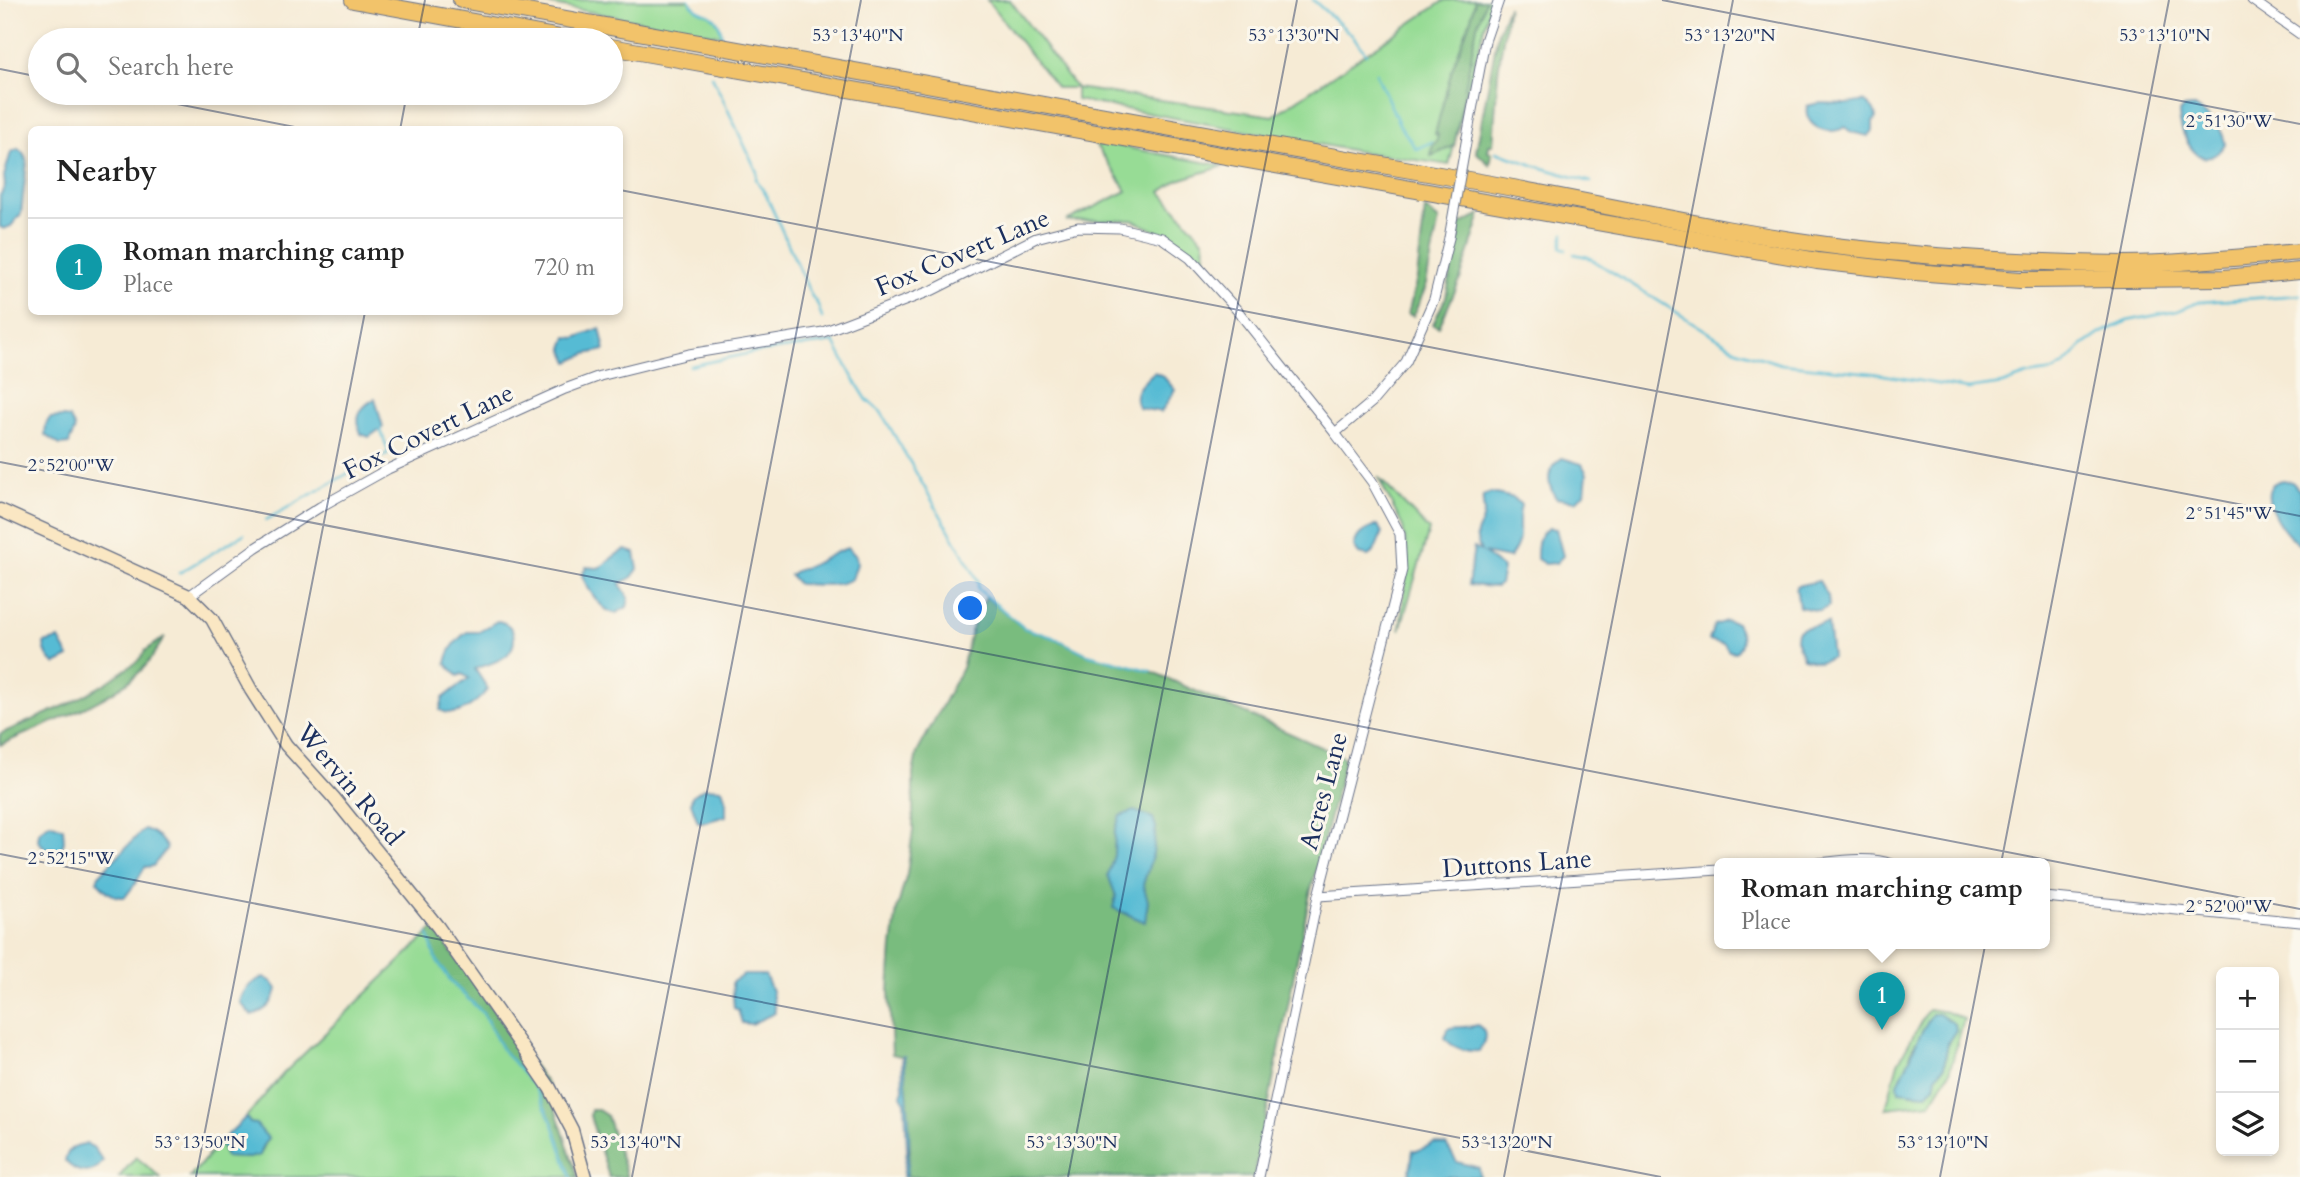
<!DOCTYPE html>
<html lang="en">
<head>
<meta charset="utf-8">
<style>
	body { margin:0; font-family:Cardo,serif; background:#f6f6f6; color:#222 }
	.controls { position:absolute; right:21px; bottom:21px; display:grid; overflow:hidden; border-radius:10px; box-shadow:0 4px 10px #0003 }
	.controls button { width:63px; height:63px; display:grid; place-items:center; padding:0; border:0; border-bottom:2px solid #e0e0e0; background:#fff; color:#222; font:35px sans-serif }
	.you { position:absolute; left:971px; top:609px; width:24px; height:24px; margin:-18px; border:5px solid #fff; border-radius:50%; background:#1a73e8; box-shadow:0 0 0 10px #1a73e833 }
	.badge { display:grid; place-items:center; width:46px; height:46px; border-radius:50%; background:#d1495b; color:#fff; font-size:23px; font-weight:700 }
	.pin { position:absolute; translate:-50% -58px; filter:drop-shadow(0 2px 4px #0008) }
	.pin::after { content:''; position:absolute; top:37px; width:24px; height:21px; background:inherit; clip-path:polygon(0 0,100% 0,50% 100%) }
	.popup { position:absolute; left:1714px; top:858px; width:336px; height:91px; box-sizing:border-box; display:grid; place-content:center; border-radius:10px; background:#fff; filter:drop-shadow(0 2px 5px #0005); font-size:23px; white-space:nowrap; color:#767676 }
	.popup b { font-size:26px; color:#222 }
	.popup::after { content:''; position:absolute; left:50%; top:100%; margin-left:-14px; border:14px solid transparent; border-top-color:#fff }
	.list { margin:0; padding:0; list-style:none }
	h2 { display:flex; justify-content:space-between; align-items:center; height:91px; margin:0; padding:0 28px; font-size:30px }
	h2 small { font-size:23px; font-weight:400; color:#767676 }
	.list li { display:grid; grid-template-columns:46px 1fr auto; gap:21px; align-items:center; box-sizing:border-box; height:98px; padding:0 28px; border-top:2px solid #e0e0e0 }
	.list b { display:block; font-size:26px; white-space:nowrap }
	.list p { margin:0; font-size:23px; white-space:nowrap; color:#767676 }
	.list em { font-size:23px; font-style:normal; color:#767676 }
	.icon { flex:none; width:38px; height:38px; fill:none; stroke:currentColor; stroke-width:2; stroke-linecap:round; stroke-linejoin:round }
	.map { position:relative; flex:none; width:2300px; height:1177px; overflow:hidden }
	.search { position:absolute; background:#fff; box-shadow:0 4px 10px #0003; left:28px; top:28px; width:595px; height:77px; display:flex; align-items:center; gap:18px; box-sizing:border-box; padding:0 24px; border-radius:38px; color:#767676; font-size:26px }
	.panel { position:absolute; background:#fff; box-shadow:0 4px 10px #0003; left:28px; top:126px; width:595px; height:189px; border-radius:10px }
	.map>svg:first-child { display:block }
</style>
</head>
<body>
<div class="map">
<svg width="2300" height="1177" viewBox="0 0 2300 1177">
	<rect width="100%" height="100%" fill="#fbf7ec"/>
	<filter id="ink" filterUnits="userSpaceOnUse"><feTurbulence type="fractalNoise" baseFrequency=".0143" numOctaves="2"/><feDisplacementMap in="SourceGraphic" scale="14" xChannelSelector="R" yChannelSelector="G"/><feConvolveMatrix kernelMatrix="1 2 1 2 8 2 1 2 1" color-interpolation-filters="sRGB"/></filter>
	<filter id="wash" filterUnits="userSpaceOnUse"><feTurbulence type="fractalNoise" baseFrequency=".00686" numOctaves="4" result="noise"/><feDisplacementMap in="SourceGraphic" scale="28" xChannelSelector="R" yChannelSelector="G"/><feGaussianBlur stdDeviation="1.57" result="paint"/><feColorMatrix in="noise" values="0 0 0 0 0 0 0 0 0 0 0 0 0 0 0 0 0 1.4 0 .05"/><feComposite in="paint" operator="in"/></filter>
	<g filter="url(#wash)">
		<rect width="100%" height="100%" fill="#f6ebd5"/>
		<g fill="#97dc95" stroke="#59867a" stroke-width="2" fill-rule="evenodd">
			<path d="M 525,0 L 689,0 C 701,21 716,4 722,36 Z"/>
			<polygon points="987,0 1010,0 1076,88 1273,116 1445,0 1491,0 1449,165 1356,151 1076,100 1076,88 1057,88"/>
			<polygon points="1093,141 1224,166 1178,180 1161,192 1204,241 1206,264 1170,237 1132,220 1066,221 1127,191"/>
			<polygon points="1378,477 1429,530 1400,630 1408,559 1403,527"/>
			<polygon points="428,934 435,957 452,983 483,1013 502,1049 534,1086 553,1124 571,1177 190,1177 218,1144 221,1145 226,1157 249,1158 260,1155 268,1138 250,1123 246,1117 283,1074"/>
			<path d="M 1928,1009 L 1947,1012 L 1964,1019 L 1949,1073 L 1931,1103 L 1886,1108 L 1898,1063 ZM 1939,1014 L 1956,1030 L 1948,1042 L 1944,1066 L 1936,1076 L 1934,1087 L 1927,1094 L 1911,1093 C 1910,1078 1907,1063 1912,1049 C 1914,1044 1919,1040 1922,1035 C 1929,1024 1927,1022 1939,1014 Z"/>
			<polygon points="136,1157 160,1177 119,1177"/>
		</g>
		<g fill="#79bc7e" stroke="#4a766e" stroke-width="2">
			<polygon points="1475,0 1486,0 1477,26 1454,146 1431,156 1433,144 1436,143 1438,135 1435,134 1452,69 1471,19"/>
			<polygon points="1508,6 1498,72 1493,145 1489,145 1488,152 1492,153 1490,165 1476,152 1498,32"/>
			<polygon points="1425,209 1439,220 1425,289 1413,316 1408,314 1417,278"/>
			<polygon points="1481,214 1460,280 1439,327 1433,324 1446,297 1461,224"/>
			<polygon points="986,597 1024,628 1055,638 1087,654 1151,671 1345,758 1310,894 1254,1177 906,1177 910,1151 904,1057 892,1054 889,991 892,946 897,909 907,874 913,830 913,773 917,753 962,668 972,628"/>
			<path d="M 165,637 C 159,646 153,656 147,664 C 115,702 45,724 0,745 L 0,734 L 71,703 L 106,683 L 139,660 L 145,651 Z"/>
			<polygon points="434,928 547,1084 578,1177 571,1177 553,1124 534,1086 502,1049 483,1013 452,983 435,957 428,934"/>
			<polygon points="591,1110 598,1110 607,1116 627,1177 609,1177 590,1116"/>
		</g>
		<g fill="#56bbd4" stroke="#387599" stroke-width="2">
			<path d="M 1864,101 C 1870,105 1876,110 1876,118 L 1873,122 L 1873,131 L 1868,136 L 1851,132 L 1845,127 C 1829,137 1803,127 1807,106 C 1820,101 1831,104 1845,104 C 1851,104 1858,102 1864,101 Z"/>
			<path d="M 2195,107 C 2210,117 2223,127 2225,144 C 2202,179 2180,138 2179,113 L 2184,108 Z"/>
			<polygon points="18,149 23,153 27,162 21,214 11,226 4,229 0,227 0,196 5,186 4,176 11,152"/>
			<polygon points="600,328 605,350 586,354 569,362 563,348 567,337 575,338"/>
			<path d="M 1154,372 L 1163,376 L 1175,390 L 1161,412 L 1139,408 C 1129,392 1143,383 1154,372 Z"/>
			<path d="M 375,399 L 383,427 L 369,437 L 361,434 C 355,418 358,408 375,399 Z"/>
			<path d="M 63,417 L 69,418 C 80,433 72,430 69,444 L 60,445 L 45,435 L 46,424 L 50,418 Z"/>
			<path d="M 1562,458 L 1582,464 L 1587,474 L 1585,493 L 1576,501 L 1556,498 C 1546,483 1546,468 1562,458 Z"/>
			<path d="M 2283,480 L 2292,482 L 2300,491 L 2300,545 C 2284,537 2249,485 2283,480 Z"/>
			<path d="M 1491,493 L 1514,498 L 1521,505 C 1515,527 1526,538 1509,558 L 1484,553 L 1503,569 L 1500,584 L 1496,587 L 1468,585 L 1474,548 L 1481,551 C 1470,529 1483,530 1484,513 C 1484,507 1482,503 1483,496 Z"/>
			<path d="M 1378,525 L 1382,533 L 1374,552 L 1368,556 L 1359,554 L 1354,547 C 1357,532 1365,531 1378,525 Z"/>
			<path d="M 1549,528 L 1556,529 L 1563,556 L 1556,563 L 1545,564 L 1537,559 C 1537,547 1537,534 1549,528 Z"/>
			<path d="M 848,548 L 856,556 L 857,564 L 852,579 C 836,588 816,584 798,584 L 790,575 C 799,567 806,569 816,563 C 826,558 836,551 848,548 Z"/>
			<path d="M 626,550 L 635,553 L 638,569 L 632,577 L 620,584 L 629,598 L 627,607 C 625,608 617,613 616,613 C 603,614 585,585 582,575 L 586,567 C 590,567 593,568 597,568 C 607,567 612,553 626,550 Z"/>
			<polygon points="1819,581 1828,596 1829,606 1820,611 1799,607 1796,586"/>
			<path d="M 497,621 C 515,623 519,642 507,655 C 499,662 485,665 475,669 L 488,689 C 477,703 456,720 440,710 L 443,698 L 469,678 L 462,674 L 458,676 L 446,664 C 448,650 456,640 467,632 L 479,632 Z"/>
			<path d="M 1726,621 L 1736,623 C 1742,634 1745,643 1736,652 L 1729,651 L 1724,644 L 1709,640 L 1714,625 Z"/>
			<polygon points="1828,623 1832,657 1819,662 1803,658 1796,639 1797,632 1804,628"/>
			<path d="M 59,639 L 69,657 L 55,664 C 47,659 45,652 44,643 Z"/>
			<polygon points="704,788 722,789 726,801 726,816 705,822 698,822 691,803 692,796"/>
			<polygon points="1134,811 1153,818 1156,827 1153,853 1143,885 1148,901 1145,922 1113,908 1116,896 1108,875 1114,855 1115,831 1120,816"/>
			<polygon points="50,823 63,828 64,842 61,849 46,849 38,841 39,832"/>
			<path d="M 144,829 C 155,832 161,839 167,848 L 153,866 L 145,867 L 135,884 L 125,897 C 112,898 105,890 97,881 L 99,875 Z"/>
			<polygon points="744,975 765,975 772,991 775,1013 751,1024 742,1023 738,1010 734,1008 732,982"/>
			<path d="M 264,977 L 272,982 L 277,989 C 274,1003 265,1012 251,1015 L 240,1002 C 243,989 251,982 264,977 Z"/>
			<path d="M 1932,1014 L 1939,1014 L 1955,1024 L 1956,1030 L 1948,1042 L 1944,1067 L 1936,1076 L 1934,1087 L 1927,1094 L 1899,1091 L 1898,1084 L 1912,1054 C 1913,1047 1927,1022 1932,1014 Z"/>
			<path d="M 1477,1025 C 1489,1031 1485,1042 1479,1051 C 1467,1052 1452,1048 1445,1038 L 1447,1029 C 1456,1025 1467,1029 1477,1025 Z"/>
			<path d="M 902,1056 L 904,1056 C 907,1097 913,1137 906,1177 L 903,1177 L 907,1150 L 905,1102 L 901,1095 L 903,1089 Z"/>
			<polygon points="246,1117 250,1123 256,1124 268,1138 262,1147 260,1155 249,1158 226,1157 222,1145 218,1144"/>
			<polygon points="1435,1143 1446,1145 1457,1162 1479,1168 1480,1177 1409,1177 1413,1150 1417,1151"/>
			<path d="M 86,1144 L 93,1147 L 103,1161 C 92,1177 77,1174 65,1161 C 68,1148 74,1145 86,1144 Z"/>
		</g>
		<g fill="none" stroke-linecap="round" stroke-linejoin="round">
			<g stroke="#56bbd4" stroke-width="2.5">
				<path d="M 689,0 C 701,21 716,4 722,36"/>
				<polyline points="1313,0 1353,36 1366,54"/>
				<polyline points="1376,73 1399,124 1416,149 1432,142"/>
				<polyline points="712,76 757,172 756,179 766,195 811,295 818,305 822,318"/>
				<polyline points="1496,152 1539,167 1591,182"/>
				<polyline points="1564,233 1561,247 1566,250"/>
				<polyline points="1574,254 1588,257 1737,350 1781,364 1872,373 1968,389 2002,384 2027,375 2054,371 2065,364 2081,347 2101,333 2127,321 2177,311 2199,302 2300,295"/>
				<polyline points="690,366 751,353 834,342 852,376 867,400 881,412 975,575 978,582 978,589 1024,628 1055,638 1087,654 1151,671"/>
				<polyline points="266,520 375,458 387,455 388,450 380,429"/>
				<polyline points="179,573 244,534"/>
				<polyline points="428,934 435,957 452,983 483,1013 502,1049 534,1086 553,1124 571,1177"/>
			</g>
		</g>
	</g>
	<g filter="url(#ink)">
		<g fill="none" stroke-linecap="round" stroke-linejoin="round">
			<defs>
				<g id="street">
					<polyline points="2252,0 2300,34"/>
					<polyline points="1467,137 1485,41 1499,0"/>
					<polyline points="1335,433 1372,402 1406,362 1434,299 1449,238"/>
					<polyline points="189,596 255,548 320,507 388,469 565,389 600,376 689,354 823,332 933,290 1036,238 1078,227 1120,228 1162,238 1190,258 1237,310 1335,433 1372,482 1400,534 1402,570 1318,896 1259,1177"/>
					<path d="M 1808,864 C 1832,862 1870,855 1891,864"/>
					<polyline points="1318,896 1719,870"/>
					<polyline points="2045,897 2300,922"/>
				</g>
				<polyline id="secondary" points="0,510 189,596 212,619 251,690 286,745 334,798 438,927 522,1047 550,1088 572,1130 585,1177"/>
				<g id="highway">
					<polyline points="353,0 572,40"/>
					<path d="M 461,0 C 799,61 1136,123 1474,181 C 1597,202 1719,232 1843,247 C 1936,258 2029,263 2123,264 C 2182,264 2241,257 2300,252"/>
					<polyline points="611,47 1817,261 1915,272 2020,280 2224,278 2300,271"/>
				</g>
			</defs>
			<use href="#street" stroke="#687188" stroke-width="11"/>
			<use href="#secondary" stroke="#687188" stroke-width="15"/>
			<use href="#highway" stroke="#687188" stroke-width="18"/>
			<use href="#street" stroke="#fff" stroke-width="9"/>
			<use href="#secondary" stroke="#fae7c3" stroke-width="12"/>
			<use href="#highway" stroke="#f2c36a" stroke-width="16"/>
			<defs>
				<polyline id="street-bridge" points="1449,238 1467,137"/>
			</defs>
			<use href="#street-bridge" stroke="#687188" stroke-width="11" stroke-linecap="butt"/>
			<use href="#street-bridge" stroke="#fff" stroke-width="9"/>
		</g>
	</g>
	<path fill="none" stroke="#1b2f5e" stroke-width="2" stroke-opacity="0.45" d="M 1662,0 L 2300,124M 417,40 L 425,0M 0,69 L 40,77M 121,93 L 310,130M 400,130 L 407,93M 620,190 L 2300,516M 0,462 L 2300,909M 0,854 L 1661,1177M 196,1177 L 365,312M 632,1177 L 861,0M 1068,1177 L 1297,0M 1504,1177 L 1733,0M 1940,1177 L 2169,0"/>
	<g text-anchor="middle" stroke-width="6" stroke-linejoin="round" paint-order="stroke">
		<g font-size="26" fill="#1b2f5e" stroke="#fbf7ec">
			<text transform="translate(962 252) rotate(-23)" y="9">Fox Covert Lane</text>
			<text transform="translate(428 431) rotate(-26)" y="9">Fox Covert Lane</text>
			<text transform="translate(350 784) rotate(50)" y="9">Wervin Road</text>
			<text transform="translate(1323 791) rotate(-75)" y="9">Acres Lane</text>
			<text transform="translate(1517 863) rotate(-4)" y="9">Duttons Lane</text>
		</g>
	</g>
	<g font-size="18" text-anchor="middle" fill="#1b2f5e" stroke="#fbf7ec" stroke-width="6" stroke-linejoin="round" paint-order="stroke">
		<text x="858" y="41">53°13'40"N</text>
		<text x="1294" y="41">53°13'30"N</text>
		<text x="1730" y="41">53°13'20"N</text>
		<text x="2165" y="41">53°13'10"N</text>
		<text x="2229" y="127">2°51'30"W</text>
		<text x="71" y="471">2°52'00"W</text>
		<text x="2229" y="519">2°51'45"W</text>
		<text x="71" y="864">2°52'15"W</text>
		<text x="2229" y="912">2°52'00"W</text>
		<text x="200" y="1148">53°13'50"N</text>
		<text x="636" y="1148">53°13'40"N</text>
		<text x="1072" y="1148">53°13'30"N</text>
		<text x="1507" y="1148">53°13'20"N</text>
		<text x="1943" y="1148">53°13'10"N</text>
	</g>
</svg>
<div class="controls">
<button>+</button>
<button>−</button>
<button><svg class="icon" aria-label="layers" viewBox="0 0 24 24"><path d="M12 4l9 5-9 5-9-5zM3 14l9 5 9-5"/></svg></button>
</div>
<div class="you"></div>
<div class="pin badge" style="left:1882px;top:1030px;background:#0f9aa8">1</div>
<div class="popup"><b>Roman marching camp</b>Place</div>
<div class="search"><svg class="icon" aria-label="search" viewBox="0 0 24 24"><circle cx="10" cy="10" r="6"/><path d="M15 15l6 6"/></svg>Search here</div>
<section class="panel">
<h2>Nearby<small></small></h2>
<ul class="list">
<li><span class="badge" style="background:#0f9aa8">1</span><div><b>Roman marching camp</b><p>Place</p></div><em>720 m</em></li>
</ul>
</section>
</div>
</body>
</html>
